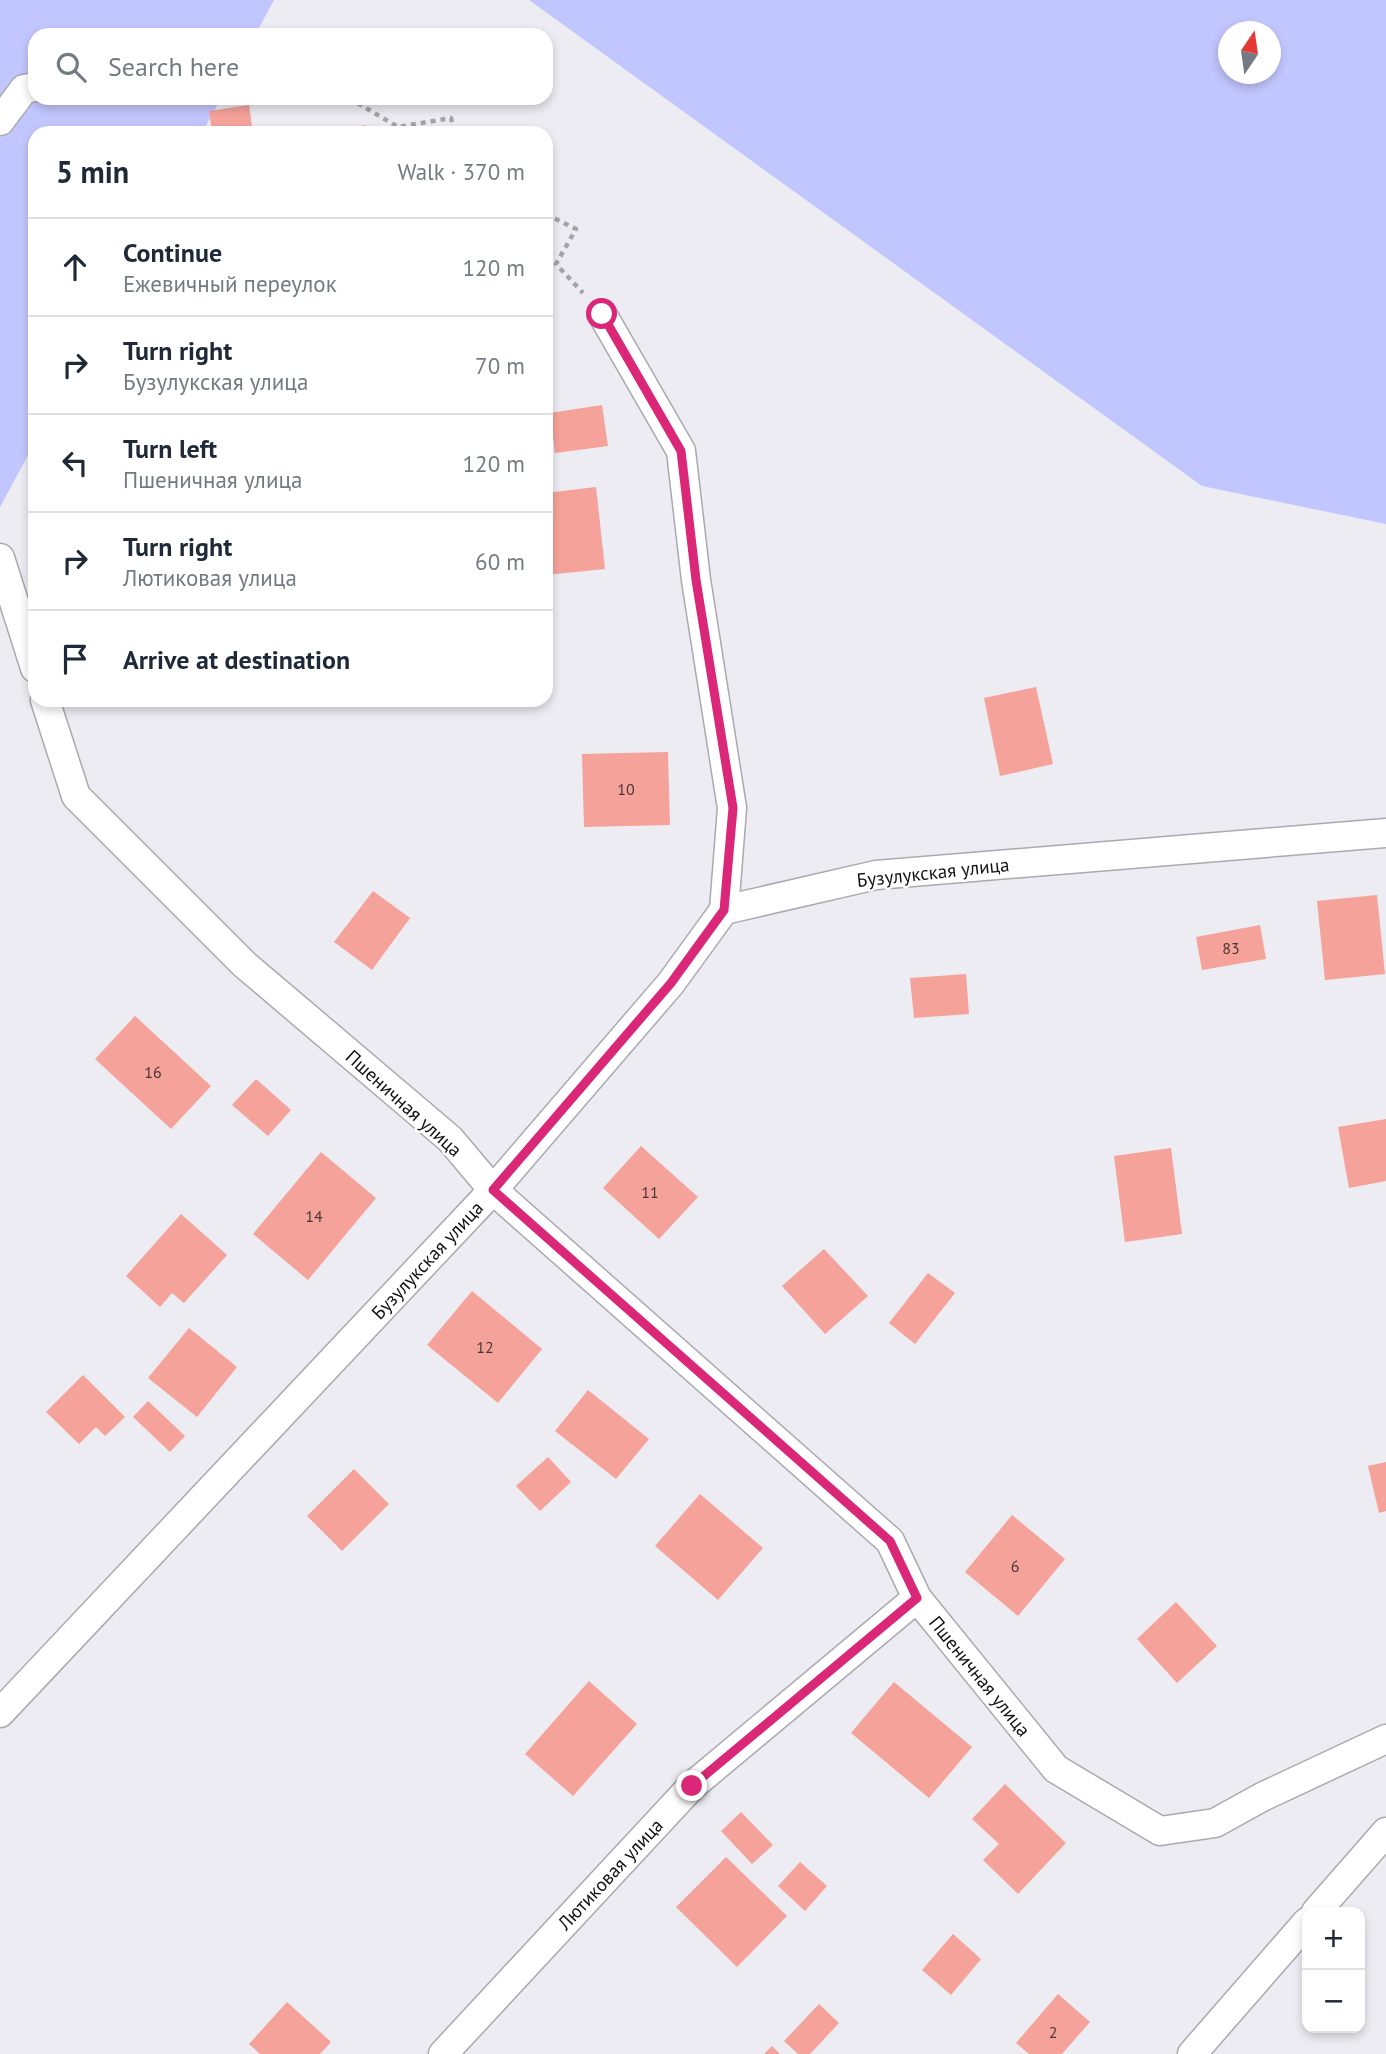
<!DOCTYPE html>
<html lang="en">
<head>
<meta charset="utf-8">
<style>
	body { margin:0; font-family:"PT Sans",sans-serif; background:#f2f2f3; color:#1f2937 }
	.controls { position:absolute; right:21px; bottom:21px; display:grid; overflow:hidden; border-radius:14px; box-shadow:0 4px 10px #0003 }
	.controls button { width:63px; height:63px; display:grid; place-items:center; padding:0; border:0; border-bottom:2px solid #e0e1e3; background:#fff; color:#1f2937; font:35px sans-serif }
	.compass { position:absolute; left:1218px; top:21px; width:63px; height:63px; border-radius:50%; background:#fff; box-shadow:0 4px 10px #0003; rotate:13deg }
	.stop { position:absolute; width:21px; height:21px; margin:-16px; border:5px solid #db2777; border-radius:50%; background:#fff }
	.stop.end { background:#db2777; border-color:#fff; box-shadow:0 2px 7px #0008 }
	.list { margin:0; padding:0; list-style:none }
	h2 { display:flex; justify-content:space-between; align-items:center; height:91px; margin:0; padding:0 28px; font-size:30px }
	h2 small { font-size:23px; font-weight:400; color:#747a83 }
	.list li { display:grid; grid-template-columns:46px 1fr auto; gap:21px; align-items:center; box-sizing:border-box; height:98px; padding:0 28px; border-top:2px solid #e0e1e3 }
	.list b { display:block; font-size:26px; white-space:nowrap }
	.list p { margin:0; font-size:23px; white-space:nowrap; color:#747a83 }
	.list em { font-size:23px; font-style:normal; color:#747a83 }
	.icon { flex:none; width:38px; height:38px; fill:none; stroke:currentColor; stroke-width:2; stroke-linecap:round; stroke-linejoin:round }
	.map { position:relative; flex:none; width:1386px; height:2054px; overflow:hidden }
	.search { position:absolute; background:#fff; box-shadow:0 4px 10px #0003; left:28px; top:28px; width:525px; height:77px; display:flex; align-items:center; gap:18px; box-sizing:border-box; padding:0 24px; border-radius:21px; color:#747a83; font-size:26px }
	.panel { position:absolute; background:#fff; box-shadow:0 4px 10px #0003; left:28px; top:126px; width:525px; height:581px; border-radius:21px }
	.map>svg:first-child { display:block }
</style>
</head>
<body>
<div class="map">
<svg width="1386" height="2054" viewBox="0 0 1386 2054">
	<rect width="100%" height="100%" fill="#ececf2"/>
	<g fill="#c2c6fe" fill-rule="evenodd">
		<polygon points="0,0 274,0 255,35 35,35 35,98 221,98 202,133 35,133 35,442 0,507"/>
		<path d="M 529,0 L 1386,0 L 1386,524 L 1202,486 ZM 1228,32 L 1270,32 L 1270,74 L 1228,74 Z"/>
	</g>
	<g fill="#f5a29a">
		<polygon points="249,105 253,133 212,133 209,111"/>
		<polygon points="365,125 367,133 327,133 327,132"/>
		<polygon points="35,313 35,345 33,345 30,314"/>
		<polygon points="602,405 608,446 555,453 550,413"/>
		<polygon points="596,487 605,569 546,575 546,493"/>
		<polygon points="1036,687 1053,764 1000,776 984,698"/>
		<polygon points="668,752 670,825 584,827 582,754"/>
		<polygon points="373,891 410,918 372,970 334,942"/>
		<polygon points="1377,895 1385,974 1325,980 1317,901"/>
		<polygon points="1260,925 1266,959 1202,970 1196,937"/>
		<polygon points="966,974 969,1014 914,1018 910,978"/>
		<polygon points="135,1016 211,1086 171,1129 95,1059"/>
		<polygon points="256,1079 291,1110 268,1136 232,1105"/>
		<polygon points="1386,1119 1386,1181 1349,1188 1338,1127"/>
		<polygon points="641,1146 698,1197 659,1239 603,1188"/>
		<polygon points="1171,1148 1182,1234 1125,1242 1114,1156"/>
		<polygon points="321,1152 376,1198 308,1280 253,1234"/>
		<polygon points="181,1214 227,1255 184,1303 172,1293 160,1307 126,1276"/>
		<polygon points="824,1249 868,1296 825,1334 782,1286"/>
		<polygon points="928,1273 955,1293 915,1344 889,1323"/>
		<polygon points="472,1291 542,1349 498,1403 427,1345"/>
		<polygon points="189,1328 237,1367 197,1417 148,1378"/>
		<polygon points="83,1375 125,1417 105,1436 96,1427 79,1444 46,1412"/>
		<polygon points="588,1390 649,1439 616,1479 555,1431"/>
		<polygon points="148,1401 185,1436 170,1452 133,1417"/>
		<polygon points="548,1457 571,1482 540,1511 516,1486"/>
		<polygon points="1386,1462 1386,1511 1379,1513 1368,1466"/>
		<polygon points="354,1469 389,1504 342,1551 307,1516"/>
		<polygon points="700,1494 763,1548 718,1600 655,1546"/>
		<polygon points="1012,1515 1065,1559 1018,1616 965,1572"/>
		<polygon points="1176,1602 1217,1646 1177,1683 1137,1639"/>
		<polygon points="589,1681 637,1724 573,1796 525,1754"/>
		<polygon points="894,1682 972,1747 929,1798 851,1733"/>
		<polygon points="1005,1784 1066,1843 1018,1894 983,1860 999,1844 972,1819"/>
		<polygon points="741,1812 773,1845 752,1864 721,1831"/>
		<polygon points="726,1857 787,1916 737,1967 676,1907"/>
		<polygon points="800,1862 827,1886 805,1911 778,1886"/>
		<polygon points="953,1934 981,1959 951,1995 922,1970"/>
		<polygon points="1058,1994 1090,2022 1062,2054 1029,2054 1016,2043"/>
		<polygon points="287,2002 331,2042 320,2054 260,2054 249,2044"/>
		<polygon points="819,2004 839,2023 810,2054 798,2054 784,2041"/>
		<polygon points="772,2046 780,2054 764,2054"/>
	</g>
	<g fill="none" stroke-linecap="round" stroke-linejoin="round">
		<defs>
			<g id="street">
				<polyline points="0,121 24,89 35,87"/>
				<polyline points="602,314 681,451 696,580 732,808 724,910"/>
				<polyline points="0,558 35,668"/>
				<polyline points="45,700 76,796 244,964 450,1139 493,1190 890,1541 917,1598 1056,1769 1160,1831 1215,1823 1262,1797 1386,1739"/>
				<polyline points="0,1713 493,1190 671,983 724,910 876,875 1386,833"/>
				<polyline points="1316,1912 1386,1832"/>
				<polyline points="443,2054 692,1786 917,1598"/>
				<polyline points="1192,2054 1307,1922"/>
			</g>
		</defs>
		<use href="#street" stroke="#a9aaaf" stroke-width="31"/>
		<g stroke="#a4a4a8" stroke-width="4.5" stroke-dasharray="5 5" stroke-linecap="butt">
			<polyline points="349,98 398,127 451,118 455,133"/>
			<polyline points="546,214 576,229 556,264 583,293"/>
		</g>
		<use href="#street" stroke="#fff" stroke-width="28"/>
	</g>
	<g fill="none" stroke-linecap="round" stroke-linejoin="round">
		<polyline stroke="#db2777" stroke-width="9" points="602,314 681,451 696,580 733,808 724,910 671,983 493,1190 890,1541 917,1598 692,1786"/>
	</g>
	<g text-anchor="middle" stroke-width="5" stroke-linejoin="round" paint-order="stroke">
		<g font-size="16" fill="#4a3535">
			<text x="626" y="795">10</text>
			<text x="1231" y="954">83</text>
			<text x="153" y="1078">16</text>
			<text x="650" y="1198">11</text>
			<text x="314" y="1222">14</text>
			<text x="485" y="1353">12</text>
			<text x="1015" y="1572">6</text>
			<text x="1053" y="2038">2</text>
		</g>
		<g font-size="19" fill="#111113" stroke="#fff">
			<text transform="translate(933 872) rotate(-6)" y="7">Бузулукская улица</text>
			<text transform="translate(404 1103) rotate(42)" y="7">Пшеничная улица</text>
			<text transform="translate(427 1260) rotate(-47)" y="7">Бузулукская улица</text>
			<text transform="translate(980 1676) rotate(51)" y="7">Пшеничная улица</text>
			<text transform="translate(610 1874) rotate(-47)" y="7">Лютиковая улица</text>
		</g>
	</g>
</svg>
<div class="controls">
<button>+</button>
<button>−</button>
</div>
<svg class="compass" viewBox="-18 -18 36 36"><path d="M0-13l5 13h-10z" fill="#e53935"/><path d="M0 13l5-13h-10z" fill="#747a83"/></svg>
<div class="stop" style="left:602px;top:314px"></div>
<div class="stop end" style="left:692px;top:1786px"></div>
<div class="search"><svg class="icon" aria-label="search" viewBox="0 0 24 24"><circle cx="10" cy="10" r="6"/><path d="M15 15l6 6"/></svg>Search here</div>
<section class="panel">
<h2>5 min<small>Walk · 370 m</small></h2>
<ul class="list">
<li><svg class="icon" aria-label="ahead" viewBox="0 0 24 24"><path d="M12 20V5M6 11l6-6 6 6"/></svg><div><b>Continue</b><p>Ежевичный переулок</p></div><em>120 m</em></li>
<li><svg class="icon" aria-label="right" viewBox="0 0 24 24"><path d="M7 20v-9h11M14 6l5 5-5 5"/></svg><div><b>Turn right</b><p>Бузулукская улица</p></div><em>70 m</em></li>
<li><svg class="icon" aria-label="left" viewBox="0 0 24 24"><path d="M17 20v-9H6M10 6l-5 5 5 5"/></svg><div><b>Turn left</b><p>Пшеничная улица</p></div><em>120 m</em></li>
<li><svg class="icon" aria-label="right" viewBox="0 0 24 24"><path d="M7 20v-9h11M14 6l5 5-5 5"/></svg><div><b>Turn right</b><p>Лютиковая улица</p></div><em>60 m</em></li>
<li><svg class="icon" aria-label="arrive" viewBox="0 0 24 24"><path d="M6 21V4h12l-3 4 3 4H6"/></svg><div><b>Arrive at destination</b></div></li>
</ul>
</section>
</div>
</body>
</html>
